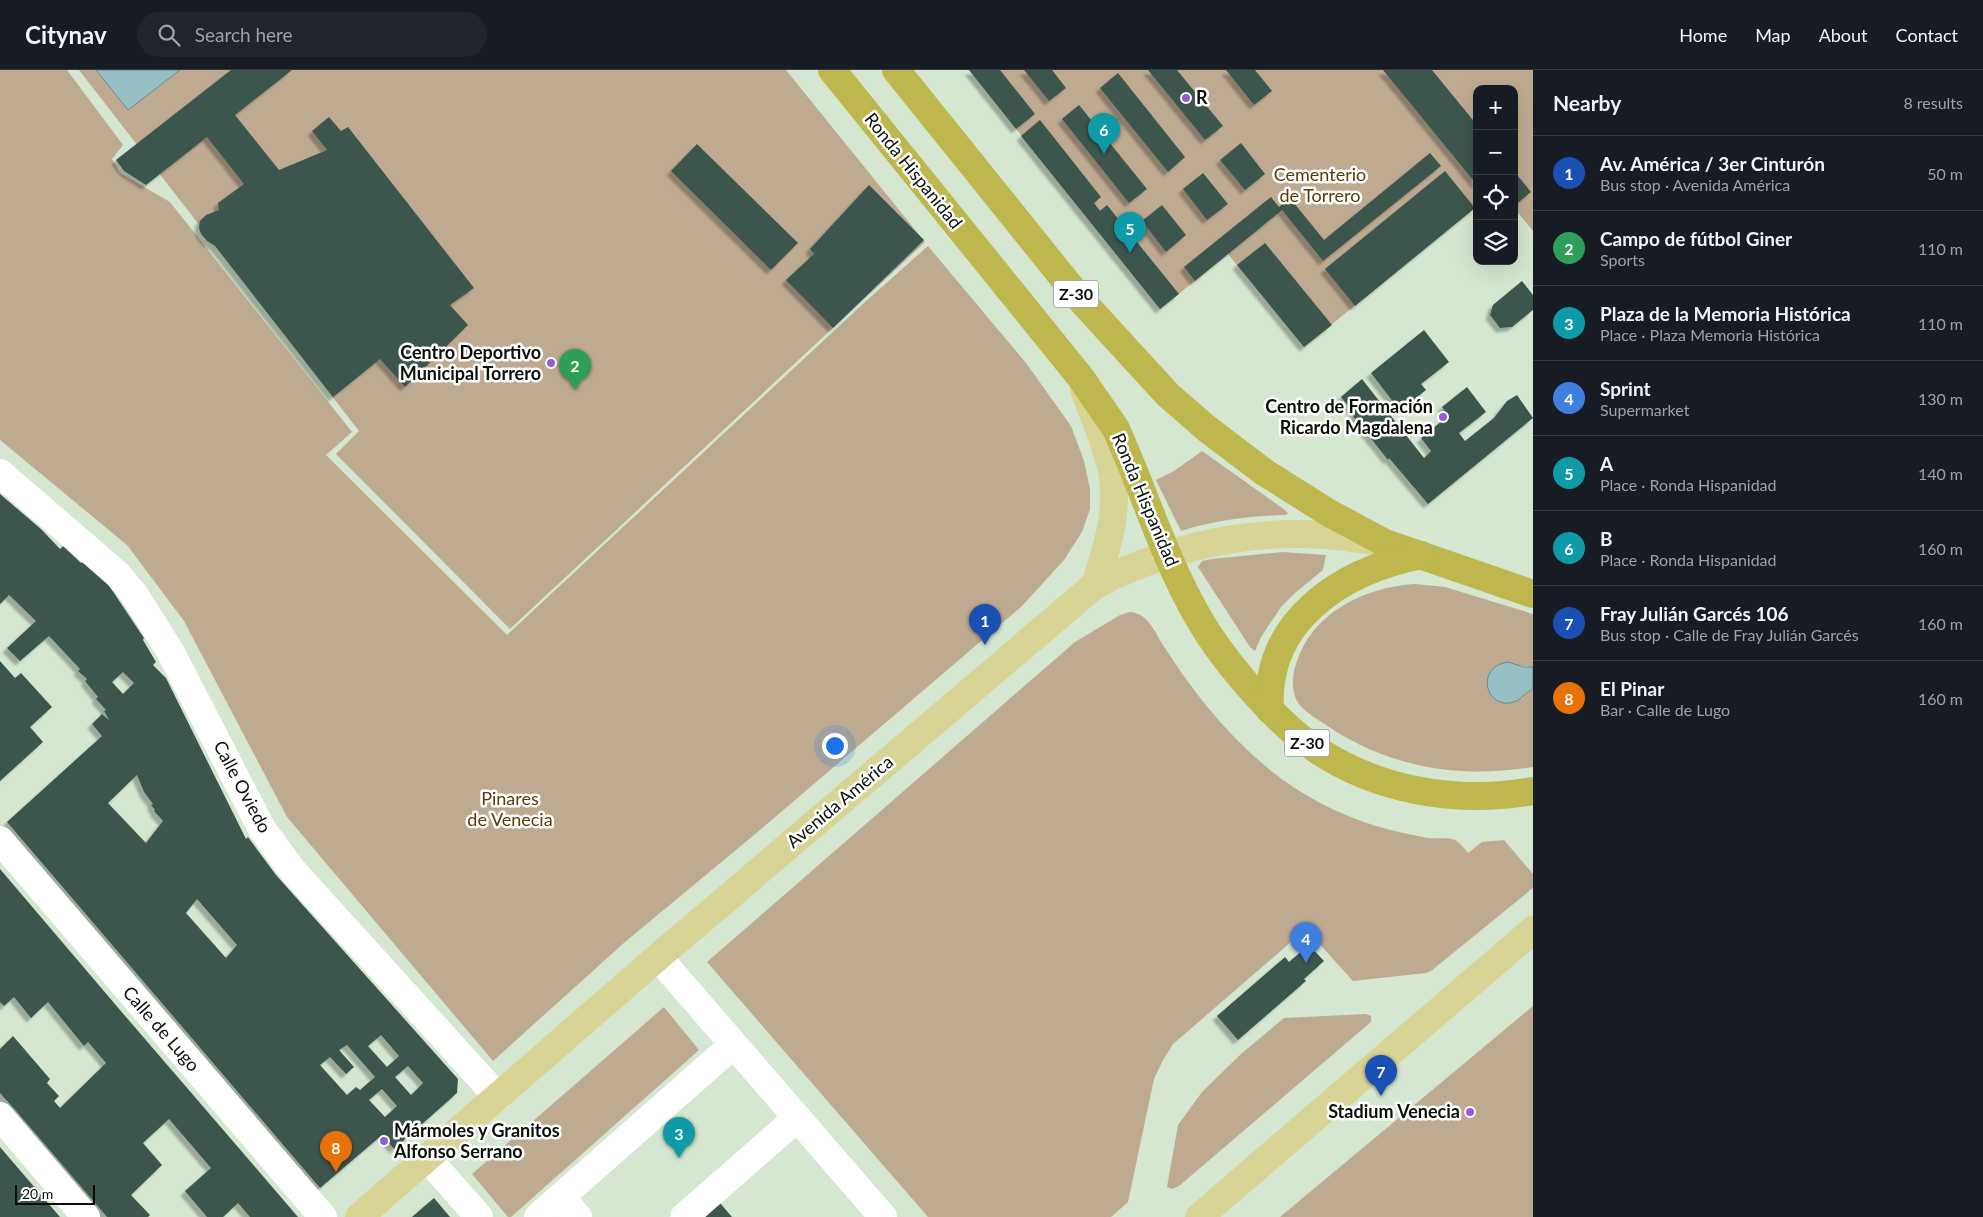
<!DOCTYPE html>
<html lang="en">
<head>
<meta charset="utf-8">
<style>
	body { margin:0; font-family:Lato,sans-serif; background:#20242c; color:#f1f3f6 }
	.controls { position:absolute; right:15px; top:15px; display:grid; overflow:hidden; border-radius:10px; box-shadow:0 5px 20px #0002 }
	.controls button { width:45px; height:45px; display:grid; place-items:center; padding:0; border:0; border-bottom:1px solid #363941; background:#171b24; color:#f1f3f6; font:25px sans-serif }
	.scale { position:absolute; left:15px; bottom:12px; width:80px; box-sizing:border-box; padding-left:5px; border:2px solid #090f07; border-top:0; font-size:14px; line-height:18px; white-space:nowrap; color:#090f07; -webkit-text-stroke:4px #fff; paint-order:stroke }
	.you { position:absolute; left:834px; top:675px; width:18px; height:18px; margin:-12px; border:4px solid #fff; border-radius:50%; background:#1a73e8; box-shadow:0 0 0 8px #1a73e833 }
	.badge { display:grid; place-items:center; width:32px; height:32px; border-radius:50%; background:#915dd6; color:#fff; font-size:16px; font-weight:700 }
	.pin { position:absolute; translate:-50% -41px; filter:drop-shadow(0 1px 2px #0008) }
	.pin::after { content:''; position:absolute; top:26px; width:18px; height:15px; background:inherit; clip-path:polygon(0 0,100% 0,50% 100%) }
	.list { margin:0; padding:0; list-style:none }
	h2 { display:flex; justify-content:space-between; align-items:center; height:65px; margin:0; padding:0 20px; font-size:21px }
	h2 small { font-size:16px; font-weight:400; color:#9ea1a6 }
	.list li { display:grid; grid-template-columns:32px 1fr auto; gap:15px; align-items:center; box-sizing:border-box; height:75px; padding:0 20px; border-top:1px solid #363941 }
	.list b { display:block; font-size:19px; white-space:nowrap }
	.list p { margin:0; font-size:16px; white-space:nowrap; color:#9ea1a6 }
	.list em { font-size:16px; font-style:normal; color:#9ea1a6 }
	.icon { flex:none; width:28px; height:28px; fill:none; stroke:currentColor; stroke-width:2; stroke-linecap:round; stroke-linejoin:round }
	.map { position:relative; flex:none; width:1533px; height:1147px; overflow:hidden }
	header { display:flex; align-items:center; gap:30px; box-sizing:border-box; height:70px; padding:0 25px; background:#171b24; border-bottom:1px solid #363941 }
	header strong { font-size:24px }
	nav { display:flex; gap:28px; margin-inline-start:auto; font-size:18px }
	.search { width:350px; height:45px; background:#20242c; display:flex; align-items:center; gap:12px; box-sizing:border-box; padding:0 18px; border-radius:28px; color:#9ea1a6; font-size:19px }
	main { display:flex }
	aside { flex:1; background:#171b24 }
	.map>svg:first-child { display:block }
</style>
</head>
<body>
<header>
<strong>Citynav</strong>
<div class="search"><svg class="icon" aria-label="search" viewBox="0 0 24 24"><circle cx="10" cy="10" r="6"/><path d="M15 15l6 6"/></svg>Search here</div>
<nav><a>Home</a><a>Map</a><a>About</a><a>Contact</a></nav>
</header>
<main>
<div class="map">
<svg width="1533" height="1147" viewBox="0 0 1533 1147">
	<defs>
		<filter id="shadow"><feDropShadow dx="-4.5" dy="4.5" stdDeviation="1" flood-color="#0004"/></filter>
	</defs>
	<rect width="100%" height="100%" fill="#d5e7d0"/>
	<g fill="#beaa91">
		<polygon points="0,0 67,0 123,75 112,89 120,103 170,132 352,362 326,385 507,565 865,232 928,176 1026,293 1071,356 1084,391 1090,419 1090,439 1082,462 1064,490 1021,537 760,760 625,872 493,991 287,747 184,551 127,475 0,370"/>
		<polygon points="79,0 786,0 925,172 510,559 336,384 359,361"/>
		<polygon points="969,0 1533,0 1533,161 1514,138 1514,19 1477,19 1477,136 1304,277 1228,184 1160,239"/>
		<path d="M 1202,381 L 1285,440 L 1288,443 L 1286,445 C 1249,446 1216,450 1181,461 L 1156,410 L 1174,401 Z"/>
		<polygon points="1283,482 1326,485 1323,500 1295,523 1281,537 1261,567 1255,581 1250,577 1198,497 1202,491 1212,489"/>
		<path d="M 1415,514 L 1445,517 L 1533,544 L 1533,597 L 1517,595 L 1521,627 L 1524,623 L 1533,619 L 1533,697 C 1461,709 1391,698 1329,657 C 1319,650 1303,642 1297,631 C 1291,620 1292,605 1296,594 C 1312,542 1365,517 1415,514 Z"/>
		<path d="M 1130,542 C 1149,544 1154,561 1163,575 C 1191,619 1223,660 1263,694 C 1295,722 1335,743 1376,756 C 1393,761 1411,765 1428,768 C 1436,769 1447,767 1455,770 C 1459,772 1465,779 1468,783 L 1482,772 L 1504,770 L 1533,804 L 1533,818 L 1431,901 L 1426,903 L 1353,911 L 1306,859 L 1173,974 L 1162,992 L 1154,1009 L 1128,1132 L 1111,1147 L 928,1147 L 707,892 L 1075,572 L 1120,545 Z"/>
		<polygon points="1533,936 1533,1147 1280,1147"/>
		<polygon points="664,937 699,980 511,1147 508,1147 472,1104"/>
		<polygon points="1366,944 1371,946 1371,952 1179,1116 1172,1119 1167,1117 1178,1055 1202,1022 1241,984 1284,948"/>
	</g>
	<g fill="#95bfc3" stroke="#6b8a8b">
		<polygon points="96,0 180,0 128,40"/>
		<path d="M 1508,592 L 1524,597 L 1533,597 L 1533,619 C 1525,622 1521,630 1514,632 C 1486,641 1474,597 1508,592 Z"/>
	</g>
	<g fill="#3c574e" fill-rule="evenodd" filter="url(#shadow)">
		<polygon points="231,0 292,0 235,45 279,100 327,80 312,61 329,47 341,61 348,57 474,218 450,235 468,255 405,317 380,289 333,327 215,176 207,171 201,164 199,158 200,151 206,145 219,140 218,133 244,114 207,67 146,115 124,101 116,90"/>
		<polygon points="969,0 1000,0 1035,44 1016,59"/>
		<polygon points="1024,0 1052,0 1066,18 1049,31"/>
		<polygon points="1148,0 1177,0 1223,56 1205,70"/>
		<polygon points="1226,0 1255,0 1272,21 1254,35"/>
		<polygon points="1383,0 1432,0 1477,55 1477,115"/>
		<polygon points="1118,3 1185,87 1168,102 1100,18"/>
		<polygon points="1079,35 1147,119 1129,133 1062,49"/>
		<polygon points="1040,50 1101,127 1094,133 1100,141 1107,135 1179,224 1160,239 1021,66"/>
		<polygon points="1241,73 1265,104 1245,120 1220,90"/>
		<polygon points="697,74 798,173 771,200 671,101"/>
		<polygon points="1430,83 1441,96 1323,191 1282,140 1195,211 1184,197 1271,127 1279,137 1290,128 1324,170"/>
		<polygon points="1445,101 1475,138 1355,236 1325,199"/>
		<polygon points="1514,101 1531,122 1514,136"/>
		<polygon points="1203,103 1228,134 1207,150 1183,119"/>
		<polygon points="869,115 924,170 833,258 786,210 814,184 810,179"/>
		<polygon points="1162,135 1186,165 1166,182 1142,151"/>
		<polygon points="1265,173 1332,255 1304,277 1237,195"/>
		<polygon points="1522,211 1533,225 1533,240 1512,257 1500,258 1490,245 1493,235"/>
		<polygon points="1424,260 1449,292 1421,314 1426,320 1400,341 1371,303"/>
		<polygon points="1362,309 1424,388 1431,381 1421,368 1448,346 1442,337 1467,317 1486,342 1459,363 1465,371 1494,348 1507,331 1517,325 1533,348 1428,434 1389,388 1388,390 1353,346 1355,344 1341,327"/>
		<path d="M 0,424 L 41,459 L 60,479 L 63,476 L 81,493 L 84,492 L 108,514 L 144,568 L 143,570 L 156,592 L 153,595 L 166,608 L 246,769 L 248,767 L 276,805 L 458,1009 L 457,1023 L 394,1079 L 382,1065 L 320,1118 L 7,752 L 102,666 L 92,654 L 102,644 L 109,650 L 104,641 L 106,640 L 96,629 L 98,627 L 85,611 L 87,609 L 78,601 L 80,599 L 49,566 L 20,591 L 7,578 L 36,551 L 9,525 L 0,534 ZM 123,602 L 134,613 L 123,624 L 112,612 ZM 137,705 L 144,722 L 153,734 L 151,735 L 155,740 L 154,741 L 163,751 L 146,773 L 108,733 ZM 197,829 L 237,875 L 226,888 L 186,843 ZM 381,965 L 399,986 L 387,997 L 368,976 ZM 347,975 L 375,1007 L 360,1020 L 356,1017 L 347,1025 L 320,995 L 330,987 L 346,1004 L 354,997 L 339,980 ZM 408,996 L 423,1013 L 411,1025 L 395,1007 ZM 382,1019 L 397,1036 L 385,1047 L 369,1030 Z"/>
		<polygon points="0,591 15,608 21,603 52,637 30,657 43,672 0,711"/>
		<polygon points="0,799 120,940 298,1147 250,1147 238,1133 223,1147 207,1147 185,1121 211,1098 169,1049 143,1073 162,1095 131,1125 150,1145 148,1147 107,1147 17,1042 0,1023 0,979 13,966 50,1009 47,1013 59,1026 54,1031 60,1038 106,993 88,972 84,976 48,932 31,948 14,927 4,936 0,932"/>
		<polygon points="1309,875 1324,891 1304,909 1306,911 1238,970 1217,946 1285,887 1289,892"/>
		<polygon points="0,1077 60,1147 0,1147"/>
		<polygon points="714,1126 732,1147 690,1147"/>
		<polygon points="434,1128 450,1147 412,1147"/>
	</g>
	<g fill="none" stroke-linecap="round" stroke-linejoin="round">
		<g stroke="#fff" stroke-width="28">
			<polyline points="0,403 94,484 118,505 134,524 170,581 262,759 293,801 498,1027"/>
			<polyline points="0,770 323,1147"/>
			<polyline points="658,887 883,1147"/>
			<polyline points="0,1046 86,1147"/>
			<polyline points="428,1089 479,1147"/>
			<polyline points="561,1127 578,1147"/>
			<polyline points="538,1147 733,975"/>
			<polyline points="684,1147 797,1048"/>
		</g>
		<g stroke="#d7d495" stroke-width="28">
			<path d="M 1084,319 C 1093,346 1107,374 1112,402 C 1119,442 1107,478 1095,515"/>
			<path d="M 359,1147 L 658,887 L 1095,515 C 1158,482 1230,463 1301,464 C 1328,464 1355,468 1381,472"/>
			<polyline points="1199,1147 1533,860"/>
		</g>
		<g stroke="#bdb74e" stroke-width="28">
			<path d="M 832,0 L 1081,308 L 1116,359 C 1144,421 1164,488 1198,547 C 1211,570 1227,591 1244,611 C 1263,633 1283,655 1306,672 C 1370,720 1455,735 1533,721"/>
			<polyline points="896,0 1081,230 1168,325 1206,358 1264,402 1329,443 1385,473 1533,524"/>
			<path d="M 1270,640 C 1264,550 1342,501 1421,485"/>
		</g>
	</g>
	<g fill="#915dd6" stroke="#fff" stroke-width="2">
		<circle cx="1186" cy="28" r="5"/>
		<circle cx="551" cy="293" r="5"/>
		<circle cx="1443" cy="347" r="5"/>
		<circle cx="1470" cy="1042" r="5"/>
		<circle cx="384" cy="1071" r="5"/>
	</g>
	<g text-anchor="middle" stroke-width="5" stroke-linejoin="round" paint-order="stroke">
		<g fill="#fff" stroke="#535751" stroke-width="1">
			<rect x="1053.5" y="210.5" width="45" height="27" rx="4"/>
			<rect x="1284.5" y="659.5" width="45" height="27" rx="4"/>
		</g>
		<g font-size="16" font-weight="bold" fill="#090f07">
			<text x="1076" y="230">Z-30</text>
			<text x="1307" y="679">Z-30</text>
		</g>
		<g font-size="18" font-weight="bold" fill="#090f07" stroke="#fff" text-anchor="end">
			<text x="1196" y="34" text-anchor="start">R</text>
			<text x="541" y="289">Centro Deportivo<tspan x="541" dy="21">Municipal Torrero</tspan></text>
			<text x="1433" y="343">Centro de Formación<tspan x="1433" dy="21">Ricardo Magdalena</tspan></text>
			<text x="1460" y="1048">Stadium Venecia</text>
			<text x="394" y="1067" text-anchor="start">Mármoles y Granitos<tspan x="394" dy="21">Alfonso Serrano</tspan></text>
		</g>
		<g font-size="18" fill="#090f07" stroke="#fff">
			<text transform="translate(913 101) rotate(51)" y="6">Ronda Hispanidad</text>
			<text transform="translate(1145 430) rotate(67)" y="6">Ronda Hispanidad</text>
			<text transform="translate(242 717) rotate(62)" y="6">Calle Oviedo</text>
			<text transform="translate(840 732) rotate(-40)" y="6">Avenida América</text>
			<text transform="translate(161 959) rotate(49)" y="6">Calle de Lugo</text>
		</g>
		<g font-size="18" fill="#593a09" stroke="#fff">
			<text x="1320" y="111">Cementerio<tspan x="1320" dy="21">de Torrero</tspan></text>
			<text x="510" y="735">Pinares<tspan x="510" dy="21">de Venecia</tspan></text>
		</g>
	</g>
</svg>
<div class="controls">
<button>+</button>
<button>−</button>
<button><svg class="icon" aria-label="locate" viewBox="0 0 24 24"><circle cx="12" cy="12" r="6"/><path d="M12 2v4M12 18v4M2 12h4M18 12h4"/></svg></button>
<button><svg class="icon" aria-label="layers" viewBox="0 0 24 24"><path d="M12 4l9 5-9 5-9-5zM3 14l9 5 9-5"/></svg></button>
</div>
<div class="scale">20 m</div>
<div class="you"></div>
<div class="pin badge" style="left:985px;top:575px;background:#1a4fb4">1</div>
<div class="pin badge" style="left:575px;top:320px;background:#2e9e5b">2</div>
<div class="pin badge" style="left:679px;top:1088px;background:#0f9aa8">3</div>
<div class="pin badge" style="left:1306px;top:893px;background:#3f7fe0">4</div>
<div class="pin badge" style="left:1130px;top:183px;background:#0f9aa8">5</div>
<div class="pin badge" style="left:1104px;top:84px;background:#0f9aa8">6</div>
<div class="pin badge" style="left:1381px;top:1026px;background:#1a4fb4">7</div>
<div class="pin badge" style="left:336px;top:1102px;background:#e8710a">8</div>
</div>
<aside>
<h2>Nearby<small>8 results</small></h2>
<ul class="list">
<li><span class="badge" style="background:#1a4fb4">1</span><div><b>Av. América / 3er Cinturón</b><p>Bus stop · Avenida América</p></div><em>50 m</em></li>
<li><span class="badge" style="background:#2e9e5b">2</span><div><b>Campo de fútbol Giner</b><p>Sports</p></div><em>110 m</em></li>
<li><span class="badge" style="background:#0f9aa8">3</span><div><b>Plaza de la Memoria Histórica</b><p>Place · Plaza Memoria Histórica</p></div><em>110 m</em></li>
<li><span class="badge" style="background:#3f7fe0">4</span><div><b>Sprint</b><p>Supermarket</p></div><em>130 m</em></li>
<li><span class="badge" style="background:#0f9aa8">5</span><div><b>A</b><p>Place · Ronda Hispanidad</p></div><em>140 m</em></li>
<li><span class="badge" style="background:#0f9aa8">6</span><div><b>B</b><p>Place · Ronda Hispanidad</p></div><em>160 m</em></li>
<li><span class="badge" style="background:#1a4fb4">7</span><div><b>Fray Julián Garcés 106</b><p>Bus stop · Calle de Fray Julián Garcés</p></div><em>160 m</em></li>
<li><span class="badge" style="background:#e8710a">8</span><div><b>El Pinar</b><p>Bar · Calle de Lugo</p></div><em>160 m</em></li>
</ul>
</aside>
</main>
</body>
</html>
